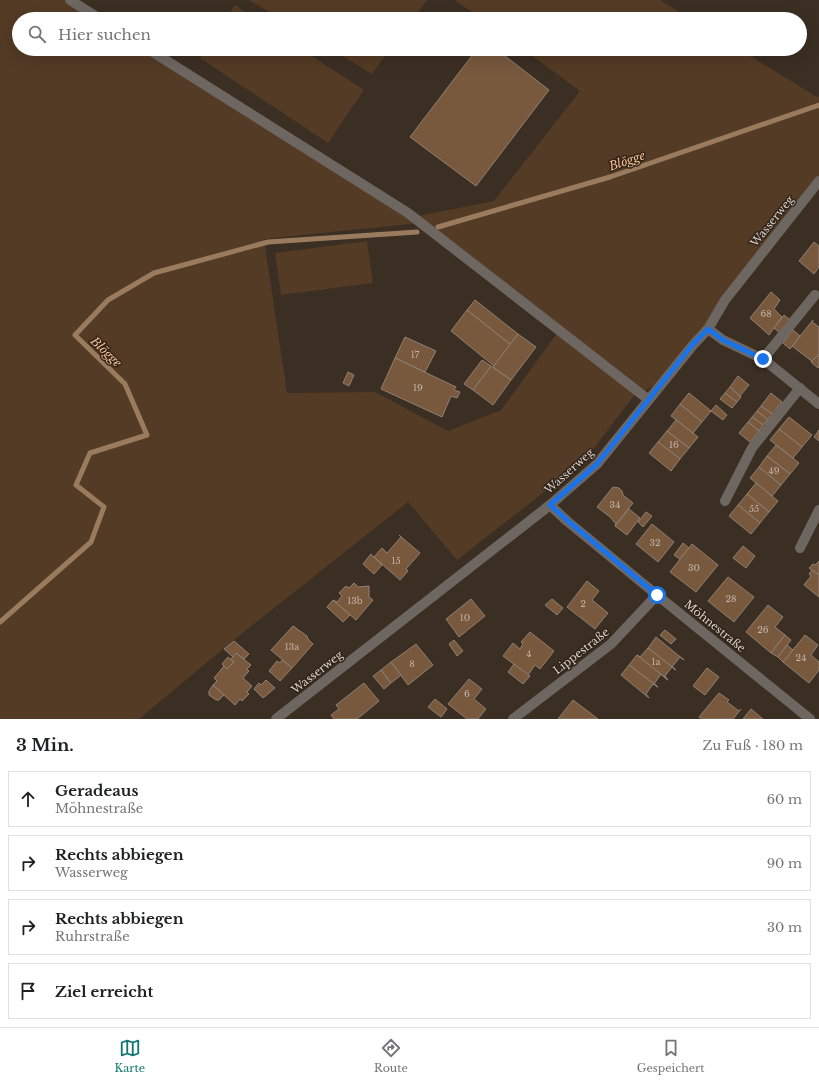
<!DOCTYPE html>
<html lang="de">
<head>
<meta charset="utf-8">
<style>
	body { margin:0; font-family:"Libre Baskerville",serif; background:#f6f6f6; color:#202124 }
	.stop { position:absolute; width:12px; height:12px; margin:-9px; border:3px solid #1a73e8; border-radius:50%; background:#fff }
	.stop.end { background:#1a73e8; border-color:#fff; box-shadow:0 1px 4px #0008 }
	.list { margin:0; padding:0; list-style:none }
	h2 { display:flex; justify-content:space-between; align-items:center; height:52px; margin:0; padding:0 16px; font-size:17px }
	h2 small { font-size:13px; font-weight:400; color:#757577 }
	.list li { display:grid; grid-template-columns:26px 1fr auto; gap:12px; align-items:center; box-sizing:border-box; height:56px; margin:0 8px 8px; padding:0 8px; border:1px solid #e0e0e0; border-radius:0px }
	.list b { display:block; font-size:15px; white-space:nowrap }
	.list p { margin:0; font-size:13px; white-space:nowrap; color:#757577 }
	.list em { font-size:13px; font-style:normal; color:#757577 }
	.icon { flex:none; width:22px; height:22px; fill:none; stroke:currentColor; stroke-width:2; stroke-linecap:round; stroke-linejoin:round }
	.map { position:relative; flex:none; width:819px; height:719px; overflow:hidden }
	.search { position:absolute; background:#fff; box-shadow:0 4px 16px #0002; left:12px; right:12px; top:12px; height:44px; display:flex; align-items:center; gap:10px; box-sizing:border-box; padding:0 14px; border-radius:22px; color:#757577; font-size:15px }
	.sheet { height:308px; background:#fff }
	nav { display:flex; justify-content:space-around; align-items:center; box-sizing:border-box; height:56px; border-top:1px solid #e0e0e0; background:#fff; font-size:11px; color:#757577 }
	nav a { display:grid; justify-items:center; gap:2px }
	nav .on { color:#0f766e }
	.map>svg:first-child { display:block }
</style>
</head>
<body>
<div class="map">
<svg width="819" height="719" viewBox="0 0 819 719">
	<rect width="100%" height="100%" fill="#3b2e23"/>
	<g fill="#533b25">
		<polygon points="0,0 64,0 94,19 19,19 19,49 142,49 420,223 264,239 287,393 375,392 448,431 501,410 558,332 636,393 585,460 457,560 408,502 235,639 139,719 0,719"/>
		<polygon points="249,0 427,0 413,19 281,19"/>
		<polygon points="455,0 660,0 691,19 481,19"/>
		<polygon points="235,5 256,19 226,19"/>
		<polygon points="206,49 301,49 364,90 328,143 200,58"/>
		<polygon points="331,49 390,49 372,74"/>
		<polygon points="523,49 739,49 817,97 819,96 819,176 705,326 689,342 654,386 645,390 418,216 494,201 580,91"/>
		<polygon points="367,241 373,283 281,295 275,253"/>
	</g>
	<g fill="none" stroke-linecap="round" stroke-linejoin="round">
		<g stroke="#9b7b5e" stroke-width="5">
			<polyline points="438,227 610,177 819,105"/>
			<polyline points="0,622 91,542 104,507 76,485 90,453 147,435 125,384 75,335 108,300 154,273 268,242 417,232"/>
		</g>
	</g>
	<g fill="#78593e" stroke="#908073">
		<polygon points="477,49 496,49 549,90 476,186 410,137"/>
		<polygon points="814,242 819,246 819,267 814,274 799,261"/>
		<polygon points="771,292 780,300 774,309 782,317 769,335 750,318"/>
		<polygon points="475,300 518,334 511,345 467,310"/>
		<polygon points="467,310 511,345 494,366 451,331"/>
		<polygon points="784,315 790,320 780,333 774,328"/>
		<polygon points="813,320 812,322 819,327 819,354 813,362 792,346"/>
		<polygon points="793,330 800,336 790,349 783,343"/>
		<polygon points="518,334 536,347 511,380 493,367"/>
		<polygon points="405,337 436,351 425,372 395,358"/>
		<polygon points="819,354 819,367 818,368 811,362"/>
		<polygon points="395,358 456,387 454,390 460,392 457,398 451,396 442,417 381,389"/>
		<polygon points="482,360 491,366 473,390 464,384"/>
		<polygon points="491,366 511,380 493,405 473,390"/>
		<polygon points="348,372 354,375 349,386 343,383"/>
		<polygon points="738,376 749,385 740,396 730,387"/>
		<polygon points="730,387 741,397 737,402 725,393"/>
		<polygon points="689,393 711,411 702,422 680,404"/>
		<polygon points="725,393 737,402 732,408 720,399"/>
		<polygon points="771,393 782,402 772,414 761,406"/>
		<polygon points="680,404 702,422 693,433 671,416"/>
		<polygon points="716,405 727,415 723,420 711,411"/>
		<polygon points="761,406 772,414 768,420 757,411"/>
		<polygon points="757,411 768,420 763,425 752,417"/>
		<polygon points="752,417 763,425 759,431 748,422"/>
		<polygon points="789,417 812,435 802,447 779,429"/>
		<polygon points="676,420 698,437 689,448 667,431"/>
		<polygon points="748,422 759,431 750,442 739,433"/>
		<polygon points="779,429 802,447 793,458 770,440"/>
		<polygon points="819,430 819,441 814,437"/>
		<polygon points="667,431 689,448 680,459 658,442"/>
		<polygon points="658,442 680,459 671,471 649,453"/>
		<polygon points="776,445 799,463 790,474 767,456"/>
		<polygon points="767,456 790,474 781,485 759,467"/>
		<polygon points="759,467 781,485 772,496 750,478"/>
		<polygon points="756,483 778,501 769,512 747,494"/>
		<polygon points="613,487 619,488 622,491 623,495 633,503 615,526 616,524 610,517 597,507"/>
		<polygon points="747,494 769,512 760,523 738,505"/>
		<polygon points="738,505 760,523 751,534 729,516"/>
		<polygon points="629,509 640,518 627,535 615,526"/>
		<polygon points="646,512 652,516 643,527 638,522"/>
		<polygon points="652,524 674,542 658,562 636,544"/>
		<polygon points="399,535 420,553 406,569 408,571 400,580 374,557 382,548 387,553 401,537"/>
		<polygon points="683,543 689,548 680,559 674,555"/>
		<polygon points="692,544 718,565 696,592 670,572"/>
		<polygon points="743,546 755,556 746,568 733,558"/>
		<polygon points="371,554 382,565 374,574 363,564"/>
		<polygon points="819,561 819,575 809,568 813,564 815,565"/>
		<polygon points="812,570 819,575 819,597 804,585 811,576 809,574"/>
		<polygon points="728,577 754,597 734,622 708,601"/>
		<polygon points="587,581 599,591 592,600 608,613 595,629 567,607"/>
		<polygon points="354,583 358,587 369,586 369,597 373,600 356,620 333,600 337,602 342,596 339,593 346,586 349,588"/>
		<polygon points="471,599 485,616 459,637 446,619"/>
		<polygon points="552,599 563,608 557,615 545,605"/>
		<polygon points="333,600 350,615 343,622 327,607"/>
		<polygon points="768,605 783,617 775,627 785,635 771,653 746,632"/>
		<polygon points="293,626 307,636 308,639 313,644 292,668 271,650"/>
		<polygon points="665,630 676,639 671,644 660,635"/>
		<polygon points="530,632 554,651 540,669 535,665 528,675 503,656 513,643 520,649 523,644 521,642"/>
		<polygon points="785,635 791,640 778,657 771,653"/>
		<polygon points="805,635 818,645 811,655 819,662 819,670 809,683 783,662"/>
		<polygon points="656,637 684,660 680,657 672,667 676,670 648,648"/>
		<polygon points="454,640 463,651 457,656 449,644"/>
		<polygon points="234,641 249,654 244,659 236,653 233,657 224,649"/>
		<polygon points="416,644 433,665 408,685 391,662"/>
		<polygon points="787,645 793,650 783,662 778,657"/>
		<polygon points="648,648 676,670 672,667 665,676 668,680 637,655 640,657"/>
		<polygon points="236,653 251,665 247,669 249,671 243,678 252,686 247,692 249,694 242,701 240,699 235,705 213,685 217,681 214,678 224,666 227,669 234,662 231,659"/>
		<polygon points="637,655 668,680 661,674 654,684 658,687 629,665"/>
		<polygon points="228,657 234,662 227,669 222,664"/>
		<polygon points="282,660 292,668 280,681 269,671 277,661 280,663"/>
		<polygon points="391,662 401,675 391,683 381,670"/>
		<polygon points="514,664 530,676 523,684 508,672"/>
		<polygon points="629,665 658,687 653,684 646,694 649,698 621,675"/>
		<polygon points="707,668 719,677 705,695 693,686"/>
		<polygon points="381,670 391,683 384,689 373,676"/>
		<polygon points="469,679 482,689 474,699 486,709 478,719 467,719 448,704"/>
		<polygon points="266,680 275,688 263,698 254,689 259,683 261,685"/>
		<polygon points="364,683 379,701 357,719 334,719 331,715 339,709 336,705"/>
		<polygon points="213,685 224,695 219,700 216,700 209,695 209,691"/>
		<polygon points="719,693 729,700 727,702 739,711 741,709 733,719 702,719 699,717"/>
		<polygon points="435,699 447,709 441,717 428,707"/>
		<polygon points="573,700 598,719 558,719"/>
		<polygon points="751,709 763,719 743,719"/>
	</g>
	<g fill="none" stroke-linecap="round" stroke-linejoin="round">
		<g stroke="#6e6761" stroke-width="10">
			<polyline points="70,0 100,19"/>
			<polyline points="148,49 408,213 649,400"/>
			<polyline points="708,329 723,340 763,359 819,404"/>
			<polyline points="763,359 815,295"/>
			<polyline points="725,501 752,448 800,388"/>
			<polyline points="550,505 567,521 657,595 810,719"/>
			<polyline points="800,548 819,510"/>
			<polyline points="276,719 550,505 597,464 693,345 708,329 725,300 819,181"/>
			<polyline points="513,719 611,644 657,595"/>
		</g>
	</g>
	<g fill="none" stroke-linecap="round" stroke-linejoin="round">
		<polyline stroke="#1a73e8" stroke-width="5" points="657,595 568,521 550,505 597,464 693,344 708,329 723,340 763,359"/>
	</g>
	<g text-anchor="middle" stroke-width="3" stroke-linejoin="round" paint-order="stroke">
		<g font-size="9" fill="#c2b3a7">
			<text x="766" y="317">68</text>
			<text x="415" y="358">17</text>
			<text x="418" y="391">19</text>
			<text x="674" y="448">16</text>
			<text x="774" y="474">49</text>
			<text x="615" y="508">34</text>
			<text x="754" y="512">55</text>
			<text x="655" y="546">32</text>
			<text x="396" y="564">15</text>
			<text x="694" y="571">30</text>
			<text x="731" y="602">28</text>
			<text x="355" y="604">13b</text>
			<text x="583" y="607">2</text>
			<text x="465" y="621">10</text>
			<text x="763" y="633">26</text>
			<text x="292" y="650">13a</text>
			<text x="529" y="657">4</text>
			<text x="801" y="661">24</text>
			<text x="656" y="665">1a</text>
			<text x="412" y="667">8</text>
			<text x="467" y="697">6</text>
		</g>
		<g font-size="11" fill="#dad1ca" stroke="#312419">
			<text transform="translate(772 221) rotate(-51)" y="4">Wasserweg</text>
			<text transform="translate(569 471) rotate(-42)" y="4">Wasserweg</text>
			<text transform="translate(715 626) rotate(39)" y="4">Möhnestraße</text>
			<text transform="translate(581 651) rotate(-38)" y="4">Lippestraße</text>
			<text transform="translate(317 672) rotate(-38)" y="4">Wasserweg</text>
		</g>
		<g font-size="12" font-style="italic" fill="#f5bf90" stroke="#312419">
			<text transform="translate(627 161) rotate(-19)" y="4">Blögge</text>
			<text transform="translate(106 352) rotate(44)" y="4">Blögge</text>
		</g>
	</g>
</svg>
<div class="stop" style="left:657px;top:595px"></div>
<div class="stop end" style="left:763px;top:359px"></div>
<div class="search"><svg class="icon" aria-label="search" viewBox="0 0 24 24"><circle cx="10" cy="10" r="6"/><path d="M15 15l6 6"/></svg>Hier suchen</div>
</div>
<section class="sheet">
<h2>3 Min.<small>Zu Fuß · 180 m</small></h2>
<ul class="list">
<li><svg class="icon" aria-label="ahead" viewBox="0 0 24 24"><path d="M12 20V5M6 11l6-6 6 6"/></svg><div><b>Geradeaus</b><p>Möhnestraße</p></div><em>60 m</em></li>
<li><svg class="icon" aria-label="right" viewBox="0 0 24 24"><path d="M7 20v-9h11M14 6l5 5-5 5"/></svg><div><b>Rechts abbiegen</b><p>Wasserweg</p></div><em>90 m</em></li>
<li><svg class="icon" aria-label="right" viewBox="0 0 24 24"><path d="M7 20v-9h11M14 6l5 5-5 5"/></svg><div><b>Rechts abbiegen</b><p>Ruhrstraße</p></div><em>30 m</em></li>
<li><svg class="icon" aria-label="arrive" viewBox="0 0 24 24"><path d="M6 21V4h12l-3 4 3 4H6"/></svg><div><b>Ziel erreicht</b></div></li>
</ul>
</section>
<nav>
<a class="on"><svg class="icon" aria-label="map" viewBox="0 0 24 24"><path d="M3 6l6-2 6 2 6-2v14l-6 2-6-2-6 2zM9 4v14M15 6v14"/></svg>Karte</a>
<a><svg class="icon" aria-label="directions" viewBox="0 0 24 24"><path d="M12 3l9 9-9 9-9-9zM9 14v-3h6M13 9l2 2-2 2"/></svg>Route</a>
<a><svg class="icon" aria-label="saved" viewBox="0 0 24 24"><path d="M7 4h10v16l-5-4-5 4z"/></svg>Gespeichert</a>
</nav>
</body>
</html>
